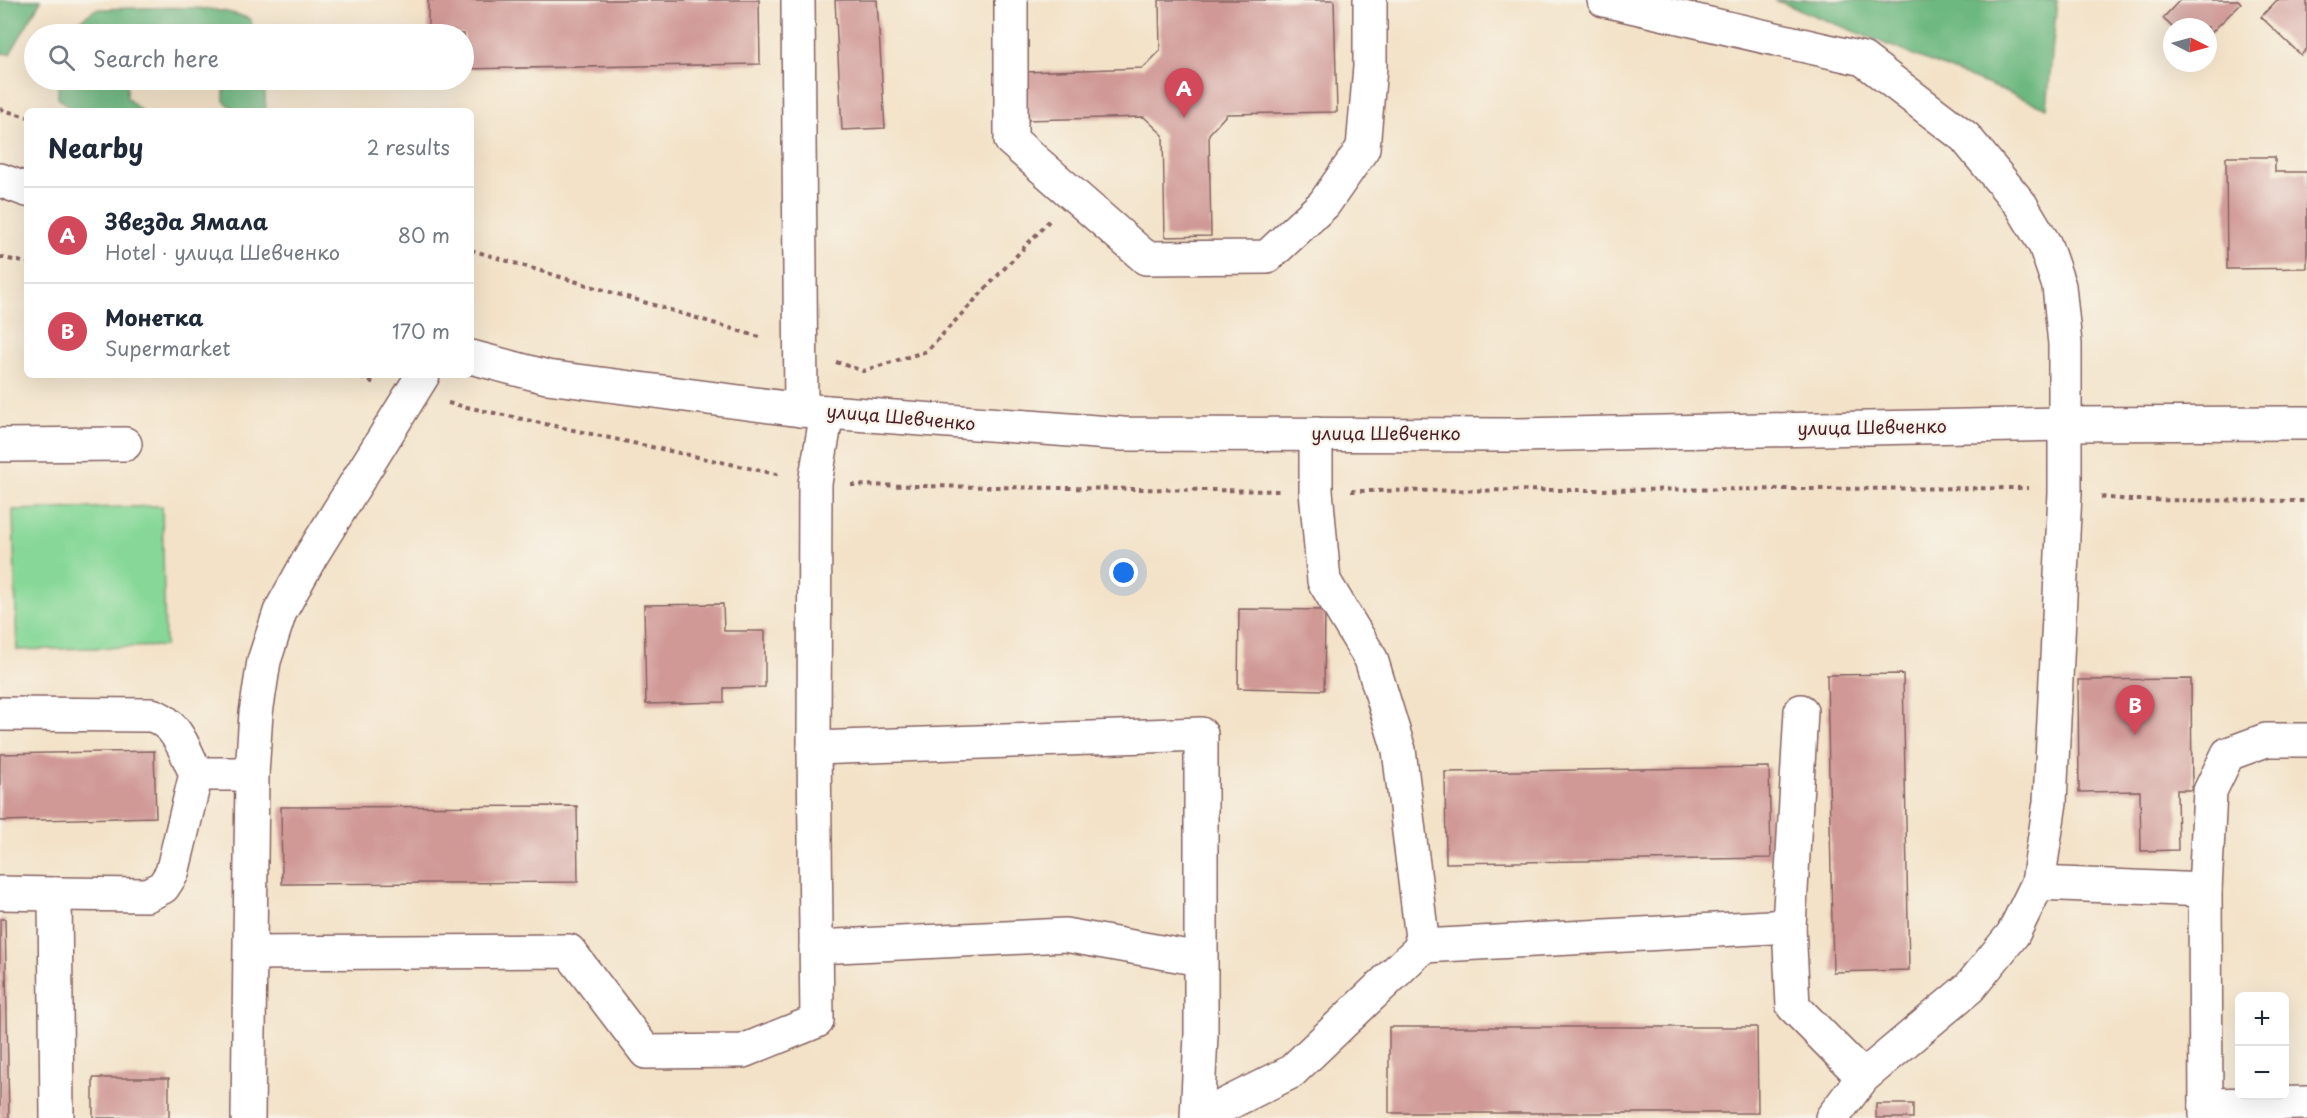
<!DOCTYPE html>
<html lang="en">
<head>
<meta charset="utf-8">
<style>
	body { margin:0; font-family:"Playpen Sans",sans-serif; background:#f2f2f3; color:#1f2937 }
	.controls { position:absolute; right:18px; bottom:18px; display:grid; overflow:hidden; border-radius:9px; box-shadow:0 6px 24px #0002 }
	.controls button { width:54px; height:54px; display:grid; place-items:center; padding:0; border:0; border-bottom:2px solid #e0e1e3; background:#fff; color:#1f2937; font:30px sans-serif }
	.compass { position:absolute; left:2163px; top:18px; width:54px; height:54px; border-radius:50%; background:#fff; box-shadow:0 6px 24px #0002; rotate:96deg }
	.you { position:absolute; left:1124px; top:573px; width:21px; height:21px; margin:-15px; border:4px solid #fff; border-radius:50%; background:#1a73e8; box-shadow:0 0 0 9px #1a73e833 }
	.badge { display:grid; place-items:center; width:39px; height:39px; border-radius:50%; background:#d1495b; color:#fff; font-size:20px; font-weight:700 }
	.pin { position:absolute; translate:-50% -50px; filter:drop-shadow(0 2px 3px #0008) }
	.pin::after { content:''; position:absolute; top:32px; width:21px; height:18px; background:inherit; clip-path:polygon(0 0,100% 0,50% 100%) }
	.list { margin:0; padding:0; list-style:none }
	h2 { display:flex; justify-content:space-between; align-items:center; height:78px; margin:0; padding:0 24px; font-size:26px }
	h2 small { font-size:20px; font-weight:400; color:#747a83 }
	.list li { display:grid; grid-template-columns:39px 1fr auto; gap:18px; align-items:center; box-sizing:border-box; height:96px; padding:0 24px; border-top:2px solid #e0e1e3 }
	.list b { display:block; font-size:22px; white-space:nowrap }
	.list p { margin:0; font-size:20px; white-space:nowrap; color:#747a83 }
	.list em { font-size:20px; font-style:normal; color:#747a83 }
	.icon { flex:none; width:33px; height:33px; fill:none; stroke:currentColor; stroke-width:2; stroke-linecap:round; stroke-linejoin:round }
	.map { position:relative; flex:none; width:2307px; height:1118px; overflow:hidden }
	.search { position:absolute; background:#fff; box-shadow:0 6px 24px #0002; left:24px; top:24px; width:450px; height:66px; display:flex; align-items:center; gap:15px; box-sizing:border-box; padding:0 21px; border-radius:33px; color:#747a83; font-size:22px }
	.panel { position:absolute; background:#fff; box-shadow:0 6px 24px #0002; left:24px; top:108px; width:450px; height:270px; border-radius:9px }
	.map>svg:first-child { display:block }
</style>
</head>
<body>
<div class="map">
<svg width="2307" height="1118" viewBox="0 0 2307 1118">
	<rect width="100%" height="100%" fill="#f7f3e8"/>
	<filter id="ink" filterUnits="userSpaceOnUse"><feTurbulence type="fractalNoise" baseFrequency=".0167" numOctaves="2"/><feDisplacementMap in="SourceGraphic" scale="12" xChannelSelector="R" yChannelSelector="G"/><feConvolveMatrix kernelMatrix="1 2 1 2 8 2 1 2 1" color-interpolation-filters="sRGB"/></filter>
	<filter id="wash" filterUnits="userSpaceOnUse"><feTurbulence type="fractalNoise" baseFrequency=".008" numOctaves="4" result="noise"/><feDisplacementMap in="SourceGraphic" scale="24" xChannelSelector="R" yChannelSelector="G"/><feGaussianBlur stdDeviation="1.35" result="paint"/><feColorMatrix in="noise" values="0 0 0 0 0 0 0 0 0 0 0 0 0 0 0 0 0 1.4 0 .05"/><feComposite in="paint" operator="in"/></filter>
	<g filter="url(#wash)">
		<rect width="100%" height="100%" fill="#f3e2c8"/>
		<polygon fill="#87d898" stroke="#687c62" stroke-width="1.5" points="162,506 165,646 17,650 13,510"/>
		<g fill="#6db880" stroke="#5c6c56" stroke-width="1.5">
			<polygon points="0,0 41,0 10,54 0,53"/>
			<polygon points="1775,0 2057,0 2047,108"/>
			<path d="M 96,9 C 139,9 215,1 251,20 L 254,34 L 172,34 L 162,30 L 151,34 L 66,34 L 68,29 Z"/>
			<polygon points="58,80 127,80 127,98 141,111 75,111 58,98"/>
			<polygon points="224,80 264,80 266,111 235,111 224,101"/>
		</g>
		<g id="blocks">
			<g fill="#d09996">
				<polygon points="428,0 759,0 760,64 464,69 464,34 428,34"/>
				<polygon points="835,0 877,0 885,128 842,130"/>
				<polygon points="1159,0 1334,0 1337,112 1227,114 1209,134 1211,236 1165,237 1163,135 1144,117 1025,120 1024,72 1143,68 1160,51"/>
				<polygon points="2180,0 2238,0 2241,3 2208,36 2208,27 2172,27 2163,18"/>
				<polygon points="2277,0 2307,0 2307,49 2301,55 2261,17"/>
				<polygon points="2226,157 2275,157 2275,172 2307,172 2307,268 2227,269"/>
				<polygon points="723,604 724,631 765,631 765,687 724,688 724,702 646,704 644,605"/>
				<polygon points="1239,609 1325,610 1324,690 1238,688"/>
				<polygon points="1903,674 1909,970 1833,972 1827,675"/>
				<polygon points="2191,679 2192,790 2177,790 2178,850 2141,851 2140,791 2079,792 2078,680"/>
				<polygon points="154,751 156,817 0,821 0,754"/>
				<polygon points="1769,767 1771,858 1446,863 1445,772"/>
				<polygon points="577,806 578,882 282,884 281,807"/>
				<polygon points="0,919 5,919 9,1118 0,1118"/>
				<polygon points="1389,1027 1757,1027 1758,1113 1389,1113"/>
				<rect x="93" y="1078" width="76" height="40"/>
				<rect x="1876" y="1104" width="37" height="14"/>
			</g>
		</g>
	</g>
	<g filter="url(#ink)">
		<use href="#blocks" fill-opacity="0" stroke="#856362" stroke-width="1.5"/>
		<g fill="none" stroke-linecap="round" stroke-linejoin="round">
			<defs>
				<g id="minor">
					<polyline points="798,0 801,410"/>
					<polyline points="1011,0 1011,140 1146,258 1267,257 1324,204 1363,148 1370,67 1370,0"/>
					<polyline points="1604,0 1863,59 1965,137 2021,205 2045,245 2059,286 2065,344 2065,493 2050,802 2038,883 2013,934 1970,987 1863,1077 1832,1118"/>
					<polyline points="0,180 27,190"/>
					<polyline points="471,357 547,377 801,410 1123,434 1515,435 2065,424 2307,423"/>
					<polyline points="0,445 125,444"/>
					<polyline points="1801,711 1789,926 1793,1006 1863,1077"/>
					<path d="M 0,714 L 151,715 C 177,722 185,751 196,774"/>
					<polyline points="814,748 1201,734 1201,1035 1197,1118"/>
					<polyline points="2038,883 2205,890"/>
					<polyline points="0,893 55,894 57,1118"/>
					<polyline points="55,894 147,895 163,887 172,873 196,774 252,774"/>
					<polyline points="1423,946 1789,926"/>
					<polyline points="816,947 1065,935 1200,959"/>
					<polyline points="252,953 569,951 646,1052 743,1051 817,1021 814,748 815,483 827,412"/>
					<polyline points="2206,1105 2307,1103"/>
					<polyline points="248,1118 252,774 256,713 264,661 280,612 311,556 423,375"/>
					<polyline points="1199,1118 1291,1072 1423,946 1399,750 1371,659 1324,581 1316,491 1316,434"/>
					<polyline points="2206,1118 2205,890 2210,791 2228,754 2266,740 2307,740"/>
				</g>
			</defs>
			<use href="#minor" stroke="#856362" stroke-width="36"/>
			<g stroke="#856362" stroke-width="4" stroke-dasharray="4.5 4.5" stroke-linecap="butt">
				<polyline points="0,109 27,117"/>
				<polyline points="471,250 763,338"/>
				<polyline points="0,257 27,263"/>
				<polyline points="836,362 863,371 927,351 1049,221"/>
				<polyline points="352,375 375,383"/>
				<polyline points="448,403 781,475"/>
				<polyline points="851,485 1281,491"/>
				<polyline points="1351,491 2028,488"/>
				<polyline points="2101,497 2130,500 2307,501"/>
			</g>
			<use href="#minor" stroke="#fff" stroke-width="33"/>
		</g>
	</g>
	<g text-anchor="middle" stroke-width="4.5" stroke-linejoin="round" paint-order="stroke">
		<g font-size="18" fill="#4a1f2b" stroke="#f7f3e8">
			<text transform="translate(901 418) rotate(5)" y="6">улица Шевченко</text>
			<text transform="translate(1872 428) rotate(-1)" y="6">улица Шевченко</text>
			<text x="1386" y="440">улица Шевченко</text>
		</g>
	</g>
</svg>
<div class="controls">
<button>+</button>
<button>−</button>
</div>
<svg class="compass" viewBox="-18 -18 36 36"><path d="M0-13l5 13h-10z" fill="#e53935"/><path d="M0 13l5-13h-10z" fill="#747a83"/></svg>
<div class="you"></div>
<div class="pin badge" style="left:1184px;top:118px">A</div>
<div class="pin badge" style="left:2135px;top:735px">B</div>
<div class="search"><svg class="icon" aria-label="search" viewBox="0 0 24 24"><circle cx="10" cy="10" r="6"/><path d="M15 15l6 6"/></svg>Search here</div>
<section class="panel">
<h2>Nearby<small>2 results</small></h2>
<ul class="list">
<li><span class="badge">A</span><div><b>Звезда Ямала</b><p>Hotel · улица Шевченко</p></div><em>80 m</em></li>
<li><span class="badge">B</span><div><b>Монетка</b><p>Supermarket</p></div><em>170 m</em></li>
</ul>
</section>
</div>
</body>
</html>
